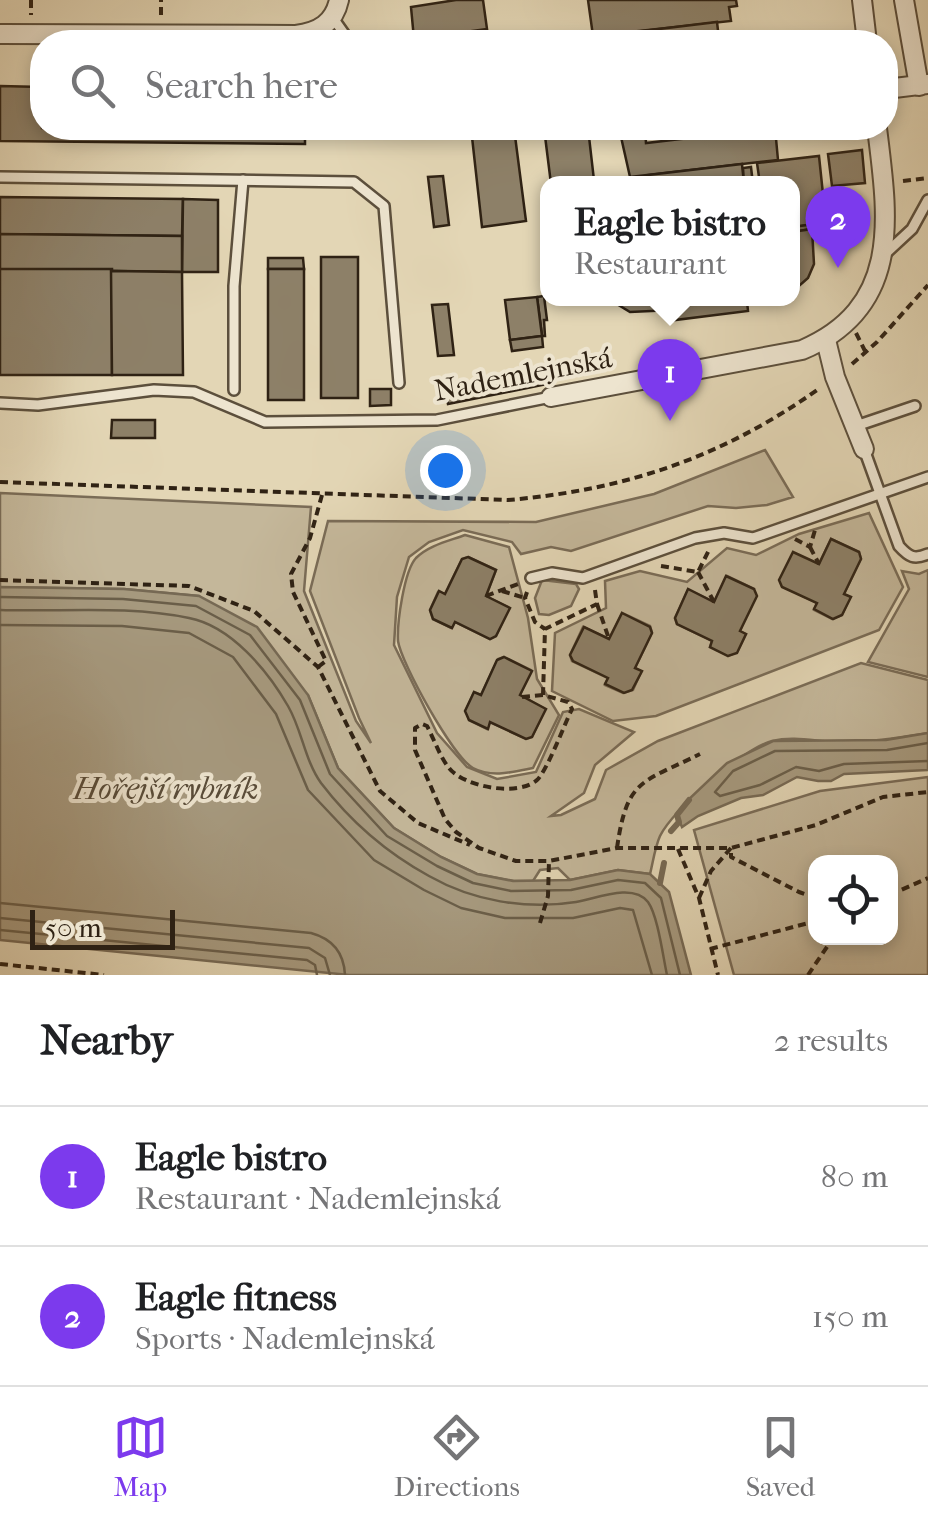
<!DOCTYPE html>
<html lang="en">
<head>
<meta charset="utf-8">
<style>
	body { margin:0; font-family:"IM FELL French Canon",serif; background:#f2f2f2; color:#202124 }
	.controls { position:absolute; right:30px; bottom:30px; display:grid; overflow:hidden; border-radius:20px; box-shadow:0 5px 15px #0003 }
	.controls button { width:90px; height:90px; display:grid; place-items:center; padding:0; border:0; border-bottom:2px solid #e0e0e0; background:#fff; color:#202124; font:50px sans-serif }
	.scale { position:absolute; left:30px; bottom:25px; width:145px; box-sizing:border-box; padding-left:10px; border:5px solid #2f2214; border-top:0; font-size:28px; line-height:35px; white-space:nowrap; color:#2f2214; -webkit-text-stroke:8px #ede4cf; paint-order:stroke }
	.you { position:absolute; left:445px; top:470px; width:35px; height:35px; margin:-25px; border:8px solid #fff; border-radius:50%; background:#1a73e8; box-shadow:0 0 0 15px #1a73e833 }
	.badge { display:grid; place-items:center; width:65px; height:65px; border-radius:50%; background:#7c3aed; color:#fff; font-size:32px; font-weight:700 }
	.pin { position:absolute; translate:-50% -82px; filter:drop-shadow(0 2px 5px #0008) }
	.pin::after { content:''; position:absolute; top:52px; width:35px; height:30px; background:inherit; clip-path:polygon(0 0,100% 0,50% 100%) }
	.popup { position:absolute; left:540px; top:176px; width:260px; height:130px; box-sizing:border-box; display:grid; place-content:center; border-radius:20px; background:#fff; filter:drop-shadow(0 2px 8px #0005); font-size:32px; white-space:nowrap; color:#757577 }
	.popup b { font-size:38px; color:#202124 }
	.popup::after { content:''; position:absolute; left:50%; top:100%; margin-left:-20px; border:20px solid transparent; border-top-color:#fff }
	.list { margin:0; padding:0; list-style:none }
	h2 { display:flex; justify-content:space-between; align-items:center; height:130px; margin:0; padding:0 40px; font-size:42px }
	h2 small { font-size:32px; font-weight:400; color:#757577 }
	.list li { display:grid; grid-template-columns:65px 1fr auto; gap:30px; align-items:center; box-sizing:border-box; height:140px; padding:0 40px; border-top:2px solid #e0e0e0 }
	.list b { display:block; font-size:38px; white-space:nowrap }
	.list p { margin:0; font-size:32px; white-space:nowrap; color:#757577 }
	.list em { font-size:32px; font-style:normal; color:#757577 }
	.icon { flex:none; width:55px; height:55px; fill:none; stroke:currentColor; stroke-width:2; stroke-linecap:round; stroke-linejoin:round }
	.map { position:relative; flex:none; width:928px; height:975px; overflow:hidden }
	.search { position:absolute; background:#fff; box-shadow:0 5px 15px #0003; left:30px; right:30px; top:30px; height:110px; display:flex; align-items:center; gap:25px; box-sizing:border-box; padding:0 35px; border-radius:40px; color:#757577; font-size:38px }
	.sheet { height:410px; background:#fff }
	nav { display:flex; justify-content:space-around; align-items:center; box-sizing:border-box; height:140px; border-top:2px solid #e0e0e0; background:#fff; font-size:28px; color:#757577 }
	nav a { display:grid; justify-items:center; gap:5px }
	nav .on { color:#7c3aed }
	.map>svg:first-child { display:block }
</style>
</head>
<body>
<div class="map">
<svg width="928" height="975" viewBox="0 0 928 975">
	<rect width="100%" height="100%" fill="#e3d6b5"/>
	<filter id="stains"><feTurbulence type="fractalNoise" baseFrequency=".002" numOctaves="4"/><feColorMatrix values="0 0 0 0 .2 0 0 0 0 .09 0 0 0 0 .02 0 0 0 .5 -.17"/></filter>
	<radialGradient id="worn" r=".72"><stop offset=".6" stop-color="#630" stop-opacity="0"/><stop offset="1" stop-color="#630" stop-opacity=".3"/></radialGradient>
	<g fill="#c4b79a" stroke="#7a6c57" stroke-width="2.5" fill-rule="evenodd">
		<path d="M 765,450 L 793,497 L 767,505 L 736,508 L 708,506 L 571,551 L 551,547 L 521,554 L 512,542 L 463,530 L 429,542 L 409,557 L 397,597 L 394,645 L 437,733 L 467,767 L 497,779 L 536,772 L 563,712 L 579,709 L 634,732 L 595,765 L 584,793 L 551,816 L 561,815 L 595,799 L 606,770 L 658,741 L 861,663 L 928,680 L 928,733 C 897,738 866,743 835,742 C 814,741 793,736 772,741 C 744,748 673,809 660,836 C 655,847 653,862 650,874 L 618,870 L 570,880 L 558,868 L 540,870 L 533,881 L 514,881 L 477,874 L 441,857 L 394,828 L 338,768 L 308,695 L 199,596 L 124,589 L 0,587 L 0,493 L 311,507 L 304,591 L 356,721 L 371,743 L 359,718 L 310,591 L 328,521 L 536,522 L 654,494 Z"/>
		<path d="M 869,513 L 903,587 L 879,630 L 656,716 L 613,721 L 552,691 L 555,633 L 606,608 L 605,581 L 640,571 L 687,582 L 727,548 L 756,555 L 799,534 ZM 831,539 L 859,552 L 861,559 L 844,594 L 850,597 L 842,615 L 832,619 L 814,610 L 817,603 L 782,586 L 780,580 L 819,564 ZM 727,576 L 754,589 L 740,631 L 746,634 L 737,652 L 728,656 L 710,647 L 712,641 L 677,624 L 675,618 L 688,590 L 714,602 ZM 622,613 L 650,626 L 652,633 L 635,668 L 641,672 L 633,690 L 623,693 L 605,685 L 608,678 L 572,661 L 570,655 L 583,627 L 609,639 Z"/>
		<path d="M 465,535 L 509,547 L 528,618 L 537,679 L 559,715 L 533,768 C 513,772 492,778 473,768 C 453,757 401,663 398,641 C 397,623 404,571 416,558 C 429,545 449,541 465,535 ZM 468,557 L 496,570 L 486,596 L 509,608 L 496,636 L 490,639 L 455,622 L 451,628 L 433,619 L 430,610 L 438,592 L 445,594 L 462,559 ZM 504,657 L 531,670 L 520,695 L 545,709 L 532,737 L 526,739 L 490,722 L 487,729 L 469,720 L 466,710 L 474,692 L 481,695 L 498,659 Z"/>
		<polygon points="928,570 928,677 868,662 909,589 902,571 919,574"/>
		<polygon points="542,580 576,584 579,589 571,606 549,615 539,614 535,598"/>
		<path d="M 928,777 L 928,975 L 734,975 L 694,830 L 820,791 ZM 816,862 L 890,862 L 890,938 L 816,938 Z"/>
	</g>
	<g fill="#a6997e" stroke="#766954" stroke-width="2.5">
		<polygon points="0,587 124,589 199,596 257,627 308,695 338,768 394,828 441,857 477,874 513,881 570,880 618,870 650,874 669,892 691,975 349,975 0,940"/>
		<polygon points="928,733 928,770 844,774 831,781 818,781 797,777 763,795 741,798 698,816 682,827 677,815 688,800 727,763 773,741 886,740"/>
	</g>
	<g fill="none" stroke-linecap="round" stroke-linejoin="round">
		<g stroke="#6a5e49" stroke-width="2.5">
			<polyline points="0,597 123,599 196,606 250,635 300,700 330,774 387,836 437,866 473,883 511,891 571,890 618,880 645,883 661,898 680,975"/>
			<path d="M 0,610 C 62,612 128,605 189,618 C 231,626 268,671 288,706 C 302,730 305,761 321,783 C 350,821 387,853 429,876 C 473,901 526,910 576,902 C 595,899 633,882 648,902 C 658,916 663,957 667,975"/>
			<polyline points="0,625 122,626 189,633 233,657 276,714 308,790 374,860 424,890 461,908 505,918 573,918 620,908 633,910 652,975"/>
			<polyline points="928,743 887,750 775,751 733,771 715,792 720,796 760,785 796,767 819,771 844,764 928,761"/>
			<path d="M 0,903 L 311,933 C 333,939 344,953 345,975"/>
			<polyline points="0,918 309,948 325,958 330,975"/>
			<polyline points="0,930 307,960 315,965 317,975"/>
		</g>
		<g stroke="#766954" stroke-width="6">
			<polyline points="671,831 679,822 677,815 689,800"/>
			<polyline points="660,883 664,863"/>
		</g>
	</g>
	<g fill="#8d8068" stroke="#2f2214" stroke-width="2.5">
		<polygon points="456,0 483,0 487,29 414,39 411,7"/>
		<polygon points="588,0 736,0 737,6 729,7 731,21 593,36"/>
		<polygon points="717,22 719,39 694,42 602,42 601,36"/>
		<polygon points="577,36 578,38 601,36 602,42 533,42"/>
		<polygon points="0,86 42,87 42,128 305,128 305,144 0,141"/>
		<polygon points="471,128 514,128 526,221 482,227"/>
		<polygon points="544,128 588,128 594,180 551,184"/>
		<polygon points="619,128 645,128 646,143 775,128 778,160 630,177"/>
		<polygon points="862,150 865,183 832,186 828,154"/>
		<polygon points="819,156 826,223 792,227 792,184 760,184 757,163"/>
		<polygon points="742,164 744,184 649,184 648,175"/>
		<polygon points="751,167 753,184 744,184 743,168"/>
		<polygon points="443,176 449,225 434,227 428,177"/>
		<polygon points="0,197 183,199 182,236 0,234"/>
		<polygon points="183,199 218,200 218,272 182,272"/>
		<polygon points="823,223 824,235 814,236 812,229 792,232 792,227"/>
		<polygon points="812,229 814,264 808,278 792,292 792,232"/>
		<polygon points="0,234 182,236 182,272 0,269"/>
		<rect x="321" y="257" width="37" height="141"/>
		<polygon points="268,258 303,258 304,269 268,269"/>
		<rect x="0" y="269" width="112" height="106"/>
		<rect x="268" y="269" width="36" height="131"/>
		<polygon points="111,271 182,272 183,375 112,375"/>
		<polygon points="544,296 547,320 544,320 545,336 542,336 537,297"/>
		<polygon points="537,297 542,336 510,340 505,300"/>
		<polygon points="607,298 774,298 747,301 748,311 675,320 673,310 630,312"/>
		<polygon points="448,304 454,355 438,356 432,305"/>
		<polygon points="542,336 543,347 512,351 510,340"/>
		<polygon points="537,373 547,384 448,404 446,392"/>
		<polygon points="370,389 391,389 391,405 370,406"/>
		<polygon points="112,420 155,420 155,438 111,438"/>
		<polygon points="831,539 859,552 861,559 844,594 851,597 842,615 833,619 814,609 817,603 782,587 779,580 793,552 819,564"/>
		<polygon points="468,557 496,570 486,596 510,608 496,636 490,639 455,622 452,628 433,619 430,610 439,591 445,594 462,559"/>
		<polygon points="726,576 754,589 757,596 740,631 746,634 737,653 728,656 710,647 712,641 677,624 675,618 688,589 714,602"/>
		<polygon points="622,613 650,627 652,633 635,668 642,671 632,690 624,693 605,684 608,678 573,661 570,655 584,627 609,639"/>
		<polygon points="504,657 532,671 520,695 546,709 532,737 526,739 490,722 488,729 469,720 465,711 474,692 481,695 497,660"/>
	</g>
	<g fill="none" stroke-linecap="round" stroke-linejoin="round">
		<defs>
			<g id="lane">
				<polyline points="333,18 350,42"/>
				<polyline points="0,177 354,182 384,206 399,383"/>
				<polyline points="884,255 912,229 928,200"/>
				<polyline points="234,390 234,286 243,180"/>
				<polyline points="0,403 38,405 154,390 194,392 265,422 437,420 551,397"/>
				<polyline points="856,426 915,406"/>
				<path d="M 864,449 L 899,546 C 909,557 914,560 928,554"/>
				<polyline points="531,578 552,573 583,578 695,538 724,533 753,538 928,477"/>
			</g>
			<g id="street">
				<polyline points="862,0 867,42"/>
				<polyline points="904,0 919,86"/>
				<path d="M 0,34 L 296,35 C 319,32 334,23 339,0"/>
				<polyline points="886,89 928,84"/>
				<polyline points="826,340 835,377 864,449"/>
				<path d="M 551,397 L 802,350 C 903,307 888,217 877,128"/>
			</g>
		</defs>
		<use href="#lane" stroke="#5c4f3c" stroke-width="14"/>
		<use href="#street" stroke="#5c4f3c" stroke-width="22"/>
		<g stroke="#2f2214" stroke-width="4" stroke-dasharray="8 5" stroke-linecap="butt">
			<polyline points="31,0 31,15"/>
			<polyline points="161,15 161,0"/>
			<polyline points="903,181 928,178"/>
			<polyline points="856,333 865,351"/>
			<polyline points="852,364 877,342 928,285"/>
			<path d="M 0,482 L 508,500 C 626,490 723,457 820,388"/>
			<polyline points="795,539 810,547 815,530"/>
			<polyline points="810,547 819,564"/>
			<polyline points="661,566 698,572 710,548"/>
			<polyline points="698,572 714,602"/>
			<polyline points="0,580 189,586 254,611 318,667 380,791 418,823 470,845"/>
			<path d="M 595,590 L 597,604 L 545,629 L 543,695 L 568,702 L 572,709 C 565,723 547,771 537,780 C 518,797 464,787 449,768 C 440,757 434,739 427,726 L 422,724 L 415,728 L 415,750 L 445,819 L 456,832 L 479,848 L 516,861 L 549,861 L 617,848 L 731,848 L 816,825 L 883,797 L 928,792"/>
			<polyline points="502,591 525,598"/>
			<polyline points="527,592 525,598 535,622 545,629"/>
			<polyline points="486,596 518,584"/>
			<polyline points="597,604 609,639"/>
			<polyline points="318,667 326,661 293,592 291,574 310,538 322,495"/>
			<polyline points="522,697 543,695"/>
			<path d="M 617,848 C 627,778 642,783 700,754"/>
			<polyline points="678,849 699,898 718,975"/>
			<polyline points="890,895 928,878"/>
			<polyline points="699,898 711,871 731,848 731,857 799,892 816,898"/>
			<polyline points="540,923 548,896 549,861"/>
			<polyline points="710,949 816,921"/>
			<polyline points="0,964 104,975"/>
			<polyline points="808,975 833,938"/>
		</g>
		<use href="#lane" stroke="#ede4cf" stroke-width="9"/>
		<use href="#street" stroke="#ede4cf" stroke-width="18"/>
	</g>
	<g text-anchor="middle" stroke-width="8" stroke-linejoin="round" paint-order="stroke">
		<g font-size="30" fill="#2f2214" stroke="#ede4cf">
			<text transform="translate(523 374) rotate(-11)" y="10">Nademlejnská</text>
		</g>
		<g font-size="32" font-style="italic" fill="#594c39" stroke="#ede4cf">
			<text x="166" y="799">Hořejší rybník</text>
		</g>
	</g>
	<rect width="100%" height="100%" filter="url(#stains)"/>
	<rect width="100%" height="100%" fill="url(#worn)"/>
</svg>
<div class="controls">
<button><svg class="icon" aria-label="locate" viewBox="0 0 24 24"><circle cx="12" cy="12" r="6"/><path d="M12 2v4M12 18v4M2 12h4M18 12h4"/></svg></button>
</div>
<div class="scale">50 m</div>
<div class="you"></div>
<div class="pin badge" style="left:670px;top:421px">1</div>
<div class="popup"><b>Eagle bistro</b>Restaurant</div>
<div class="pin badge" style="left:838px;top:268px">2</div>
<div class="search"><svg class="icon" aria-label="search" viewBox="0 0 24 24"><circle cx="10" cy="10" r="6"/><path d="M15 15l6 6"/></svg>Search here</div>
</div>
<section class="sheet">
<h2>Nearby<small>2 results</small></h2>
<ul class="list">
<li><span class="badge">1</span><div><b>Eagle bistro</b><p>Restaurant · Nademlejnská</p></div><em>80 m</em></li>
<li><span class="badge">2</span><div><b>Eagle fitness</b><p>Sports · Nademlejnská</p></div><em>150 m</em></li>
</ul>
</section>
<nav>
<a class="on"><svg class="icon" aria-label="map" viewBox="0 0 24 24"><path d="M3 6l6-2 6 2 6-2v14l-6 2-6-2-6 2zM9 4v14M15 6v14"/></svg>Map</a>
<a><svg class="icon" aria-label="directions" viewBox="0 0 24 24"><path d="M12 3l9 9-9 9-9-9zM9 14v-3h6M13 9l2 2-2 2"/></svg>Directions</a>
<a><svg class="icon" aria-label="saved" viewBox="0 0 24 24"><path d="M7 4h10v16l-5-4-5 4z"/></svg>Saved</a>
</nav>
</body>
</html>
